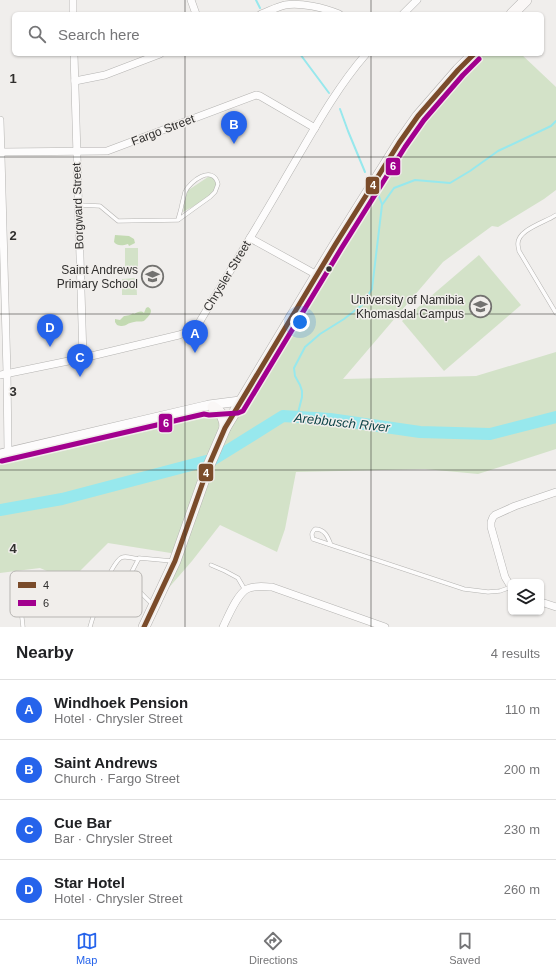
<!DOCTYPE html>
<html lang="en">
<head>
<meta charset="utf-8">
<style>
	body { margin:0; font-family:Arial,sans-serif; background:#f2f2f2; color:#202124 }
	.controls { position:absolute; right:12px; bottom:12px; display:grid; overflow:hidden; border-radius:6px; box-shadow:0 1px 3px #0004 }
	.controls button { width:36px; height:36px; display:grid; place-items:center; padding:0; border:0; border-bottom:1px solid #e0e0e0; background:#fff; color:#202124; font:20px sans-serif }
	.you { position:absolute; left:300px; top:322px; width:14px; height:14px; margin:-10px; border:3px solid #fff; border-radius:50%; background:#1a73e8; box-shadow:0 0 0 6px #1a73e833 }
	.badge { display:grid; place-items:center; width:26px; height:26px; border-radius:50%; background:#2563eb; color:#fff; font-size:13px; font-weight:700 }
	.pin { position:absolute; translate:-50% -33px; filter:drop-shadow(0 1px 2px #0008) }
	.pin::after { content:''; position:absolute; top:21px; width:14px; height:12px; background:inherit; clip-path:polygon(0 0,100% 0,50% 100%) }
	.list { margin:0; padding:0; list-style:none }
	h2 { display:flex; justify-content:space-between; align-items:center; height:52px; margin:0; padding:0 16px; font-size:17px }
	h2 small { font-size:13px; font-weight:400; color:#757577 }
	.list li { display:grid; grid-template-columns:26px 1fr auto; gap:12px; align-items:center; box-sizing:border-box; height:60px; padding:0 16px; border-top:1px solid #e0e0e0 }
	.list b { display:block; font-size:15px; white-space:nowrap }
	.list p { margin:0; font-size:13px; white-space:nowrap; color:#757577 }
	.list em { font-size:13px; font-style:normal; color:#757577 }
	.icon { flex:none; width:22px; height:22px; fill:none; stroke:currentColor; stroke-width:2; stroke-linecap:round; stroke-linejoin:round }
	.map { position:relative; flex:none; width:556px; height:627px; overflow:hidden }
	.search { position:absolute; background:#fff; box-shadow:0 1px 3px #0004; left:12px; right:12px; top:12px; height:44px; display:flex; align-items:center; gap:10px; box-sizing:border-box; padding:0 14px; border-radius:6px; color:#757577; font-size:15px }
	.sheet { height:292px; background:#fff }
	nav { display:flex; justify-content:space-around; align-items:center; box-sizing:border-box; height:56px; border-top:1px solid #e0e0e0; background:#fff; font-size:11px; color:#757577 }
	nav a { display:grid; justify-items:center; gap:2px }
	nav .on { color:#2563eb }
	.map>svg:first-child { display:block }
</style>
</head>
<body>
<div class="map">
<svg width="556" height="627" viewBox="0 0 556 627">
	<rect width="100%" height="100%" fill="#f0eeec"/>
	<g fill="#d3e2c8">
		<polygon points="474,54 521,54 556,87 556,190 544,199 498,227 492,226 443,262 343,379 476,376 556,352 556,449 478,474 425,469 296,472 285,529 277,552 220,525 192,561 153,606 177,554 108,543 70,581 40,568 0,573 0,454 205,406 225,421 399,143"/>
		<path d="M 212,176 L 217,180 L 219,186 C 209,198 196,205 183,212 L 187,191 L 208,177 Z"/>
		<rect x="125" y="248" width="13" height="23"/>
		<polygon points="479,255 521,305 444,371 402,321"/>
		<polygon points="136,278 137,295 122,295 122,279"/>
	</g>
	<g fill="#c3dab2">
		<path d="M 115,235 L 129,236 L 134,239 L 135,243 L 129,246 L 128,244 C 122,246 117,246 114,242 Z"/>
		<path d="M 148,307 C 155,311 148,317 144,321 C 141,322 137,321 134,322 C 126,323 126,328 117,325 L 115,322 L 115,319 L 120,320 L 124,316 C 126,316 132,315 133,313 L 134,314 C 138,312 141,310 144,313 L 146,308 Z"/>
	</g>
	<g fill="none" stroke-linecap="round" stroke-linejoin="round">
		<g stroke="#97e8ed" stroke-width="2">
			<polyline points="256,0 260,8"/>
			<polyline points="300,54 329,93"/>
			<polyline points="340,109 348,131 365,172"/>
			<polyline points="378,194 382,204"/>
			<polyline points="297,417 302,397 302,391 300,385 295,376 294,368 305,347 320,334 344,319 362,305 372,289 382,205 394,188 415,180 450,183 470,171 498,151 551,126 556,121"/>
		</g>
		<polyline stroke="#97e8ed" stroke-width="12" points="0,510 62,499 214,459 283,416 330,419 420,432 490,434 556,417"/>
		<defs>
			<g id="service">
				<path d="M 79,205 L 100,206 L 118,221 L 178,220 L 196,207 L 210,197 L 215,192 L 218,184 C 213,164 190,181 185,192 C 184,196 183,200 182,204 C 181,210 179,215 178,220"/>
				<path d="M 556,215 C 546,222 516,230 518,245 C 518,247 519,249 519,251 L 556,313"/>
				<path d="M 331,545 C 328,537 325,529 315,529 C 312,532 311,534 313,539 L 331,545 L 464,589 L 488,592 L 500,591 L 511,587"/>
				<polyline points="211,565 225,571 238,578 245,590"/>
				<path d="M 111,571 C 120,555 121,555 138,559"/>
				<polyline points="101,604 105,590"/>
				<polyline points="153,605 132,584 130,581 129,577 139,558 172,561"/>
				<path d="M 23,627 C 22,614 17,592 22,581 L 26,579"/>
				<path d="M 90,627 C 92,621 93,614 97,609 C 104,597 120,591 132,584"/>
			</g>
			<g id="minor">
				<polyline points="73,0 73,14"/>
				<polyline points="191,0 196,14"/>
				<path d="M 261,14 C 269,11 277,7 285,5 C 300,2 325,8 339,14"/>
				<polyline points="403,14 417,0"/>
				<polyline points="74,54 83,358"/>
				<polyline points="75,81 105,75 160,54"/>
				<polyline points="0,120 7,373 8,452"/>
				<polyline points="1,152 107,151 256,95 260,96 315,128"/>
				<polyline points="250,238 317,275"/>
				<path d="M 0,375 L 83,358 L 179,335 L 192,330 L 199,323 C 228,274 258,226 286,177 C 311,135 334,91 366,54"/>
				<polyline points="511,587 505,577 491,527 491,522 493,517 495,515 515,506 556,492"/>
				<polyline points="541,602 556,607"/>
				<path d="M 223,627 C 228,617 237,594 247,589 C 255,585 264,587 272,587 L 385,627"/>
			</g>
			<polyline id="tertiary" points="0,454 205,406 209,405 240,401"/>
			<g id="secondary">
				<polyline points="512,14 526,0"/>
				<path d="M 213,407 C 222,413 225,418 225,428"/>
				<polyline points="144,627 175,561 209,465 225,428 335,245 399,143 418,116 458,70 474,54"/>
			</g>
		</defs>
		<use href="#service" stroke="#b4b3b1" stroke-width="4.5"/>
		<use href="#minor" stroke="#b4b3b1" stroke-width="8"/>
		<use href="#tertiary" stroke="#b4b3b1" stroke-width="10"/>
		<use href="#secondary" stroke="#b4b3b1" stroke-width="12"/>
		<use href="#service" stroke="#fdfcfc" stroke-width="3.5"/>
		<use href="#minor" stroke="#fdfcfc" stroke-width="7"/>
		<use href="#tertiary" stroke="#fdfcfc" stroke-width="9"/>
		<use href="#secondary" stroke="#faf7f6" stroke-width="11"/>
		<defs>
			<polyline id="bus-1" points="144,627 175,561 209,465 225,428 335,245 399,143 418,116 458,70 474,54"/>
			<polyline id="bus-2" points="2,461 204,414 209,415 238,413 243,411 341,249 405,147 424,120 463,75 479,59"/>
		</defs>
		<use href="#bus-1" stroke="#f1eeeb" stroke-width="8"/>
		<use href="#bus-2" stroke="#f1eeeb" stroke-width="8"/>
		<use href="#bus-1" stroke="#7a4b2a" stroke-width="5"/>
		<use href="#bus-2" stroke="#a2008e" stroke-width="5"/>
	</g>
	<path fill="none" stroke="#302f2e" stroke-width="1" stroke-opacity="0.55" d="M 185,0 L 185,14M 371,0 L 371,14M 185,54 L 185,627M 371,54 L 371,627M 0,157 L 556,157M 0,314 L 556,314M 0,470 L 556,470"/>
	<defs>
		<symbol id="school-ring" viewBox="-11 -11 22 22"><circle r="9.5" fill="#f1eeeb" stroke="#737270" stroke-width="1.5"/><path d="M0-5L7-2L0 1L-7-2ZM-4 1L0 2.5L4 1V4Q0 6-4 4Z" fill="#737270"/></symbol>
		<symbol id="university-ring" viewBox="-11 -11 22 22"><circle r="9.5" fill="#f1eeeb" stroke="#737270" stroke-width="1.5"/><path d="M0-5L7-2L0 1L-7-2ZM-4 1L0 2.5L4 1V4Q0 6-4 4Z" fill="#737270"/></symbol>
	</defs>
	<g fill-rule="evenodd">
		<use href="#school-ring" x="140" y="264" width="25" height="25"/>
		<use href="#university-ring" x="468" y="294" width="25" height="25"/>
	</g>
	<circle fill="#302f2e" stroke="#f1eeeb" stroke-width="1.5" cx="329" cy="269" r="3.5"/>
	<g text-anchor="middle" stroke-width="3" stroke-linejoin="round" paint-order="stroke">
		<g font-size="12" fill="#302f2e" stroke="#f1eeeb">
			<text transform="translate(163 130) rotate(-21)" y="4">Fargo Street</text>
			<text transform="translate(78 206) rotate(-92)" y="4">Borgward Street</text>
			<text transform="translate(227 276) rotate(-59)" y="4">Chrysler Street</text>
		</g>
		<g font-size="12" fill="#302f2e" stroke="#f1eeeb" text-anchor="end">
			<text x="138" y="274">Saint Andrews<tspan x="138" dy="14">Primary School</tspan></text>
			<text x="464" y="304">University of Namibia<tspan x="464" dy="14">Khomasdal Campus</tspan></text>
		</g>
		<g font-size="13" font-style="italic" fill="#11474b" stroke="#f1eeeb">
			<text transform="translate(342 422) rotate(6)" y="5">Arebbusch River</text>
		</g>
	</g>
	<rect x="10" y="571" width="132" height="46" rx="6" fill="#f1eeeb" stroke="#b7b5b2" stroke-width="1"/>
	<rect x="18" y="582" width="18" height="6" fill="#7a4b2a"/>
	<rect x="18" y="600" width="18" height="6" fill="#a2008e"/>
	<g font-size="11" fill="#302f2e">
		<text x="43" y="589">4</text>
		<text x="43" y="607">6</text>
	</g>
	<g font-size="13" text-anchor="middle" font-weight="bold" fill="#302f2e" stroke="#f1eeeb" stroke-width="3" stroke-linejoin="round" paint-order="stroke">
		<text x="13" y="83">1</text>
		<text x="13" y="240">2</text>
		<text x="13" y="396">3</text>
		<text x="13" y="553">4</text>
	</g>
	<g stroke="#f1eeeb" stroke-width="1.5">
		<rect x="385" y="157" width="16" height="19" rx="4" fill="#a2008e"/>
		<rect x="365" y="176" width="15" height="19" rx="4" fill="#7a4b2a"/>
		<rect x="158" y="413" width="15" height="20" rx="4" fill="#a2008e"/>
		<rect x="198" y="463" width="16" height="19" rx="4" fill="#7a4b2a"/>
	</g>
	<g font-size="11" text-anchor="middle" font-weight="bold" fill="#fff">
		<text x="393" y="170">6</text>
		<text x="373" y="189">4</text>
		<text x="166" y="427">6</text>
		<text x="206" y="477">4</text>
	</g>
</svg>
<div class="controls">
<button><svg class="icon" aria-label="layers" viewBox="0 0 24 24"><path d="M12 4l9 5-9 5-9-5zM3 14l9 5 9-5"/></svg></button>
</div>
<div class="you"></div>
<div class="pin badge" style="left:195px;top:353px">A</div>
<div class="pin badge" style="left:234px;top:144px">B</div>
<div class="pin badge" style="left:80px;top:377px">C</div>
<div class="pin badge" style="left:50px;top:347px">D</div>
<div class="search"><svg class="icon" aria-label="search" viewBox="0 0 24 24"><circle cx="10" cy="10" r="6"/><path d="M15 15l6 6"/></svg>Search here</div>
</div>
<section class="sheet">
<h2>Nearby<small>4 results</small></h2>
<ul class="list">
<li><span class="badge">A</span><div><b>Windhoek Pension</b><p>Hotel · Chrysler Street</p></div><em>110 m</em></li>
<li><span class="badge">B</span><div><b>Saint Andrews</b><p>Church · Fargo Street</p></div><em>200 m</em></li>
<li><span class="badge">C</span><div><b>Cue Bar</b><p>Bar · Chrysler Street</p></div><em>230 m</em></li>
<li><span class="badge">D</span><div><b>Star Hotel</b><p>Hotel · Chrysler Street</p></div><em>260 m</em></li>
</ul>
</section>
<nav>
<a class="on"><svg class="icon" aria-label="map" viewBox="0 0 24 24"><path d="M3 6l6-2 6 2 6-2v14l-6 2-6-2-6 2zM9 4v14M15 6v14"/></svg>Map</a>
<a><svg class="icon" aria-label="directions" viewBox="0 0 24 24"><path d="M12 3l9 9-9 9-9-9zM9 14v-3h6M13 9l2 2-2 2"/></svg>Directions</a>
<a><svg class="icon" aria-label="saved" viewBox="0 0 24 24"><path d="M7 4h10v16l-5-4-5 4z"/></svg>Saved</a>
</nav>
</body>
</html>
